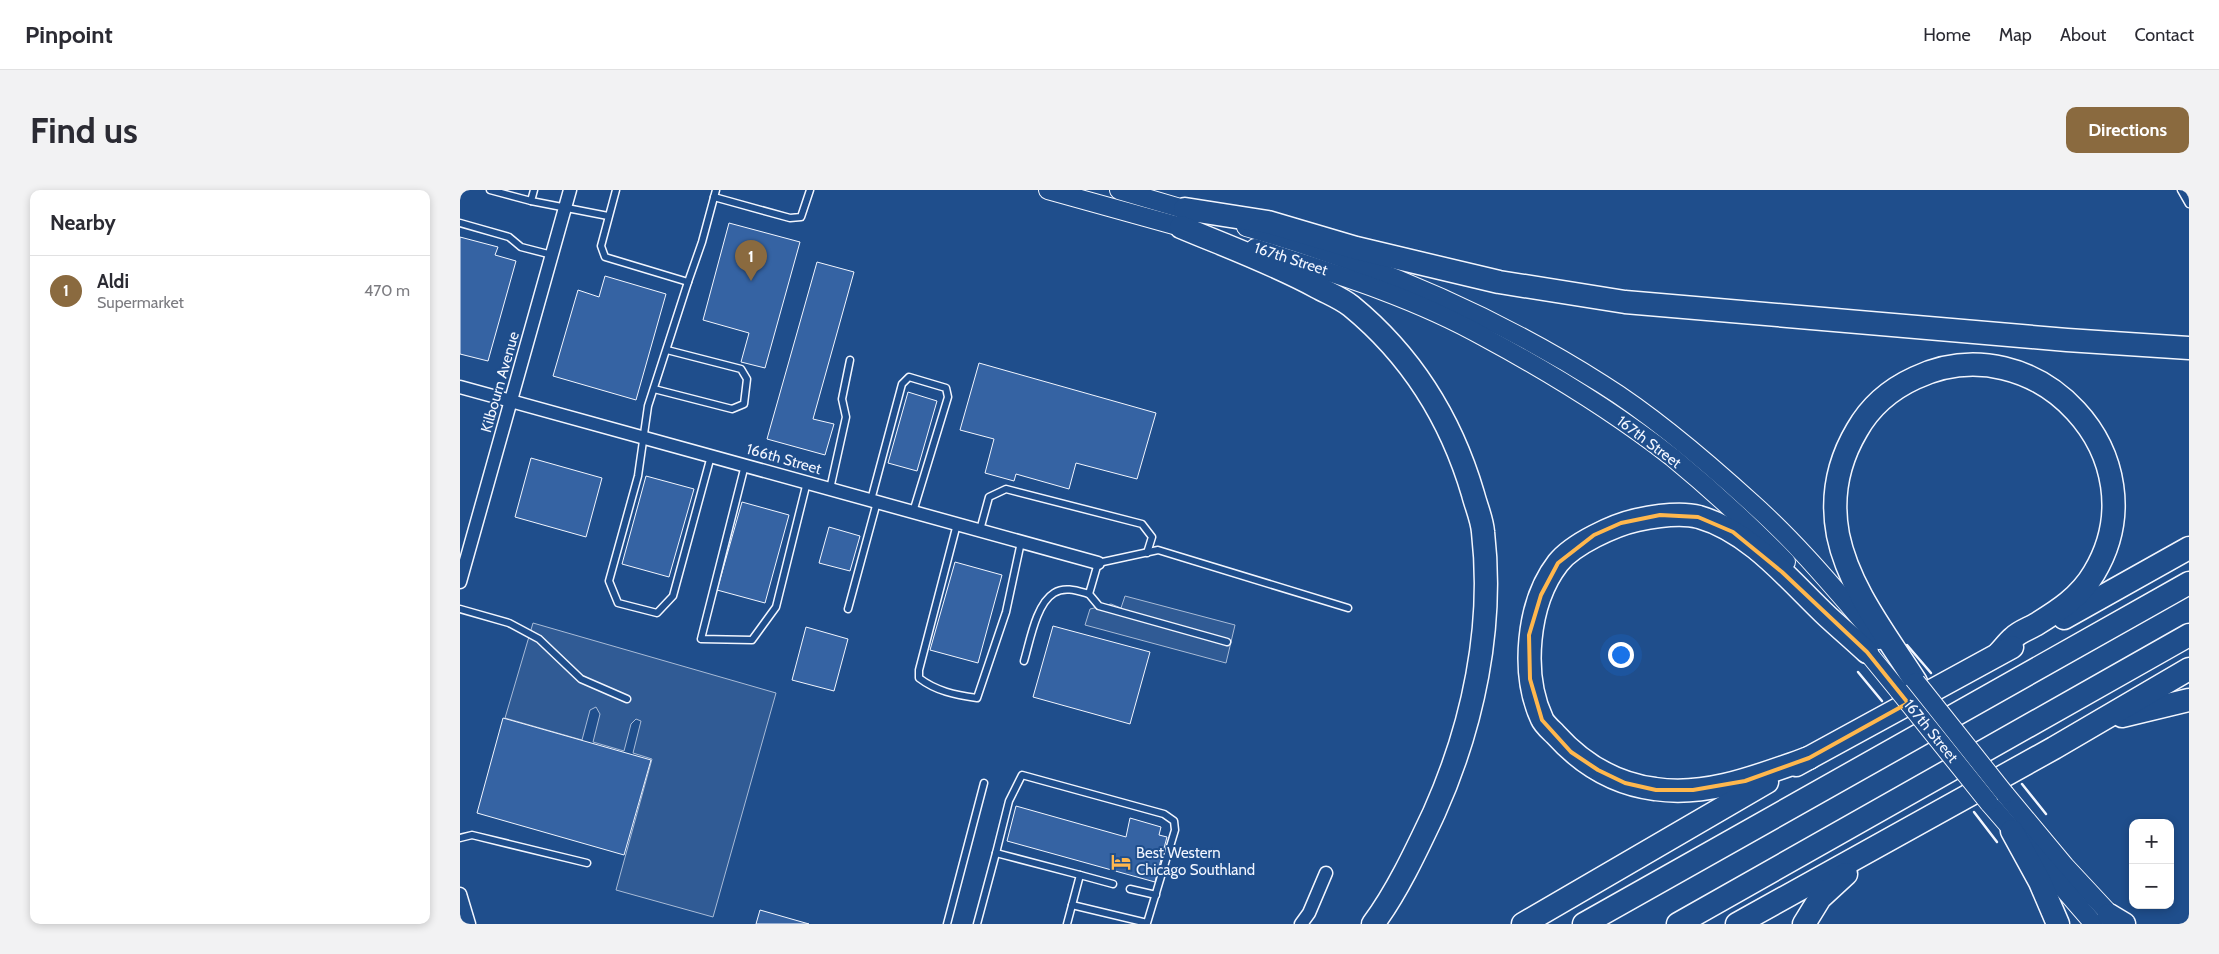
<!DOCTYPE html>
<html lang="en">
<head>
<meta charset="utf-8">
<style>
	body { margin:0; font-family:Cabin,sans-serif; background:#f2f2f3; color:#2b2b33 }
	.controls { position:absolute; right:15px; bottom:15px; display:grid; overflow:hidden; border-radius:10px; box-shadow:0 2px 8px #0003 }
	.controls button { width:45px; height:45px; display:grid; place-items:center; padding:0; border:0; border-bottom:1px solid #e1e1e2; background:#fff; color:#2b2b33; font:25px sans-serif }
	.you { position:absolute; left:1160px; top:464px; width:18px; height:18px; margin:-12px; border:4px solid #fff; border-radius:50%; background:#1a73e8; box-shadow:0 0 0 8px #1a73e833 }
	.badge { display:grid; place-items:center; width:32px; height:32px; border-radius:50%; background:#8a6a3f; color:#fff; font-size:16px; font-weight:700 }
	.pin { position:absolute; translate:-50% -41px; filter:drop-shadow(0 1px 2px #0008) }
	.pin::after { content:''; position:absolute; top:26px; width:18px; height:15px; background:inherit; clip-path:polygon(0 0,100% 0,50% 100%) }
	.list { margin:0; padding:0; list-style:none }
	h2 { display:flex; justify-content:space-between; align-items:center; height:65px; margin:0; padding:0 20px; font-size:21px }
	h2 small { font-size:16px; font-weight:400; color:#7c7c81 }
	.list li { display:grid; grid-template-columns:32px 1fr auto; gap:15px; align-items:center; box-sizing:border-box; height:70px; padding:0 20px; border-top:1px solid #e1e1e2 }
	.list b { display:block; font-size:19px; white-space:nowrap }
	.list p { margin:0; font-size:16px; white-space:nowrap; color:#7c7c81 }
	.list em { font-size:16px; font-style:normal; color:#7c7c81 }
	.map { position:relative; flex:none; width:1729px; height:734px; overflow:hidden; border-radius:10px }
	header { display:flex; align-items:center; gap:30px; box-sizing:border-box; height:70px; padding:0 25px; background:#fff; border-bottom:1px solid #e1e1e2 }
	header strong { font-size:24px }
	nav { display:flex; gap:28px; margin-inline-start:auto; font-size:18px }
	.intro { display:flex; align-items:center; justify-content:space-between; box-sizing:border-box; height:120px; padding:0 30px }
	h1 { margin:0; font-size:35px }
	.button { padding:12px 22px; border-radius:10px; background:#8a6a3f; color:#fff; font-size:18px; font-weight:700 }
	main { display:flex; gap:30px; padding:0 30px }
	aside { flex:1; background:#fff; border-radius:10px; box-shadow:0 2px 8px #0003 }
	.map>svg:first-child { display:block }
</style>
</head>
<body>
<header>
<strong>Pinpoint</strong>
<nav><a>Home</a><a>Map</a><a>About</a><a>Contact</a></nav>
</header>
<div class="intro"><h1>Find us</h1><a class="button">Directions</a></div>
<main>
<aside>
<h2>Nearby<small></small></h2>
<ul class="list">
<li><span class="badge">1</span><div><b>Aldi</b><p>Supermarket</p></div><em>470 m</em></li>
</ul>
</aside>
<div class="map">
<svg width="1729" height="734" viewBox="0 0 1729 734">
	<rect width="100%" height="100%" fill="#1f4e8c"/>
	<g fill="#305b95" stroke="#a8bbd7">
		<polygon points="665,406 775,435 766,473 625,435 630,419 651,414 661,418"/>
		<polygon points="73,433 316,503 253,727 156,700 192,569 173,563 181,531 176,529 171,534 164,561 133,552 140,524 136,517 130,520 122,550 45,528"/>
	</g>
	<g fill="#3563a3" stroke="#f2f6ff">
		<polygon points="269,33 340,52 305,178 281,172 289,143 243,130"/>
		<polygon points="0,47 38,57 35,65 56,71 28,171 0,164"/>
		<polygon points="357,72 394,82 353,229 374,234 365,265 307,249"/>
		<polygon points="145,86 206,104 176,210 93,186 118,100 139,107"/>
		<polygon points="519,173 696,223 677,289 616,273 609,299 556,284 554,291 525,283 534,249 500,240"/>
		<polygon points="448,202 477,211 457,281 428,273"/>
		<polygon points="71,268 142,288 126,347 55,327"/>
		<polygon points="186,286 234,299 209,387 162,374"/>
		<polygon points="282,312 329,325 305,413 257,400"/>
		<polygon points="369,337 400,346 390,381 359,373"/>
		<polygon points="495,372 542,385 518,473 470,460"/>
		<polygon points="593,436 690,462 670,534 573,507"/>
		<polygon points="346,437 388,449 374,501 332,490"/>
		<polygon points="43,528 191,570 164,665 17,623"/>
		<polygon points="556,616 666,647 670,628 701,637 699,645 707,647 695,692 547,651"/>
		<polygon points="300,720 349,734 296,734"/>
	</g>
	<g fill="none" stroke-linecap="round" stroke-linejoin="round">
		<defs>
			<g id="service">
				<polyline points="30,0 71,11 148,26"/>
				<polyline points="156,0 141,56 145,67 228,92 242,52 256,0"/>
				<polyline points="1721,0 1729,14"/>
				<polyline points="254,7 330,28 341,27 350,0"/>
				<polyline points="71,11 74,0"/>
				<polyline points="0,33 49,47 61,57 92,65"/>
				<polyline points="228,92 188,216 178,286 149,391 158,413 197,423 213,406 251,266"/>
				<polyline points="194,199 272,219 284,214 287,189 281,179 207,160"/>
				<polyline points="285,275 241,449 292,450 316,417 347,292"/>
				<polyline points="370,299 386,227 382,209 390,170"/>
				<polyline points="411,310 442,194 449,187 486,198 488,207 453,322"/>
				<path d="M 497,334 L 459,480 L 459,488 C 476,501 495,505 517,508 L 546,422 L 561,352"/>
				<polyline points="520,340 529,307 546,299 682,334 692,347 687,363"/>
				<polyline points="0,419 49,433 79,449 121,489 167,509"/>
				<polyline points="388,419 417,312"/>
				<polyline points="767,452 639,416 629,404 638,373 698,360 888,418"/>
				<path d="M 564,471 C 570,451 576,414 594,403 C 605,396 618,401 629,404"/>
				<polyline points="0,648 12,645 127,673"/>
				<polyline points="536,663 549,611 562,585 704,624 714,631 715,640 687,733 612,715"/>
				<polyline points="620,685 653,694"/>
				<polyline points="670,699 696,705"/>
				<polyline points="487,734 524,593"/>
				<polyline points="517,734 536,663 620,685 607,734"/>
			</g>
			<g id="minor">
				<polyline points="0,197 638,373"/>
				<polyline points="0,392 110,0"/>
				<polyline points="0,704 9,734"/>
				<polyline points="841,734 849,723 866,683"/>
			</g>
			<g id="secondary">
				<polyline points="588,0 732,40"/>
				<polyline points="659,0 737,23"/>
				<path d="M 786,37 C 911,73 1032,124 1142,194 C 1195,227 1247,272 1293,314 C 1339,355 1379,404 1419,450"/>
				<path d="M 795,58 C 873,83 953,107 1024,147 C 1089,182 1154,222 1212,267 C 1252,300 1290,335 1326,372"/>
				<polyline points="1399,452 1439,501"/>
				<polyline points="1545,604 1605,676 1659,734"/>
				<polyline points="1529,613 1634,734"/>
			</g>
			<g id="motorway">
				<polyline points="725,19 808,32 896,58 1039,92 1165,112 1607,150 1729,158"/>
				<path d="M 721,37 C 766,56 813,73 857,97 C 868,103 881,108 891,116 C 952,166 991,229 1013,304 C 1016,316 1022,329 1023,342 C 1034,437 1013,536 974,623 C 957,659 937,702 913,734"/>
				<polyline points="1604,428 1729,358"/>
				<path d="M 1456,492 C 1427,446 1389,399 1378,345 C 1371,308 1378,272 1397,240 C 1410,217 1431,199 1455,188 C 1576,131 1703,268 1634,383 C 1620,407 1598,421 1575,435 C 1568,439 1559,442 1553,448 C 1548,452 1544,458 1539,463"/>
				<polyline points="1662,526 1729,510"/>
				<path d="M 1349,568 C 1300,585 1248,607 1195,599 C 1155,594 1122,574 1095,544 C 1091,540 1084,534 1082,529 C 1061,484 1067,413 1098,373 C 1113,354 1154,335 1177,330 C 1196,326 1220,322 1239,327 C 1291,342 1329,390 1367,426 C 1380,438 1394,450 1407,462"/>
				<polyline points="1336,575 1552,457"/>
				<polyline points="1552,641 1580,692 1598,734"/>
				<polyline points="1649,725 1664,734"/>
				<polyline points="1063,734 1307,592"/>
				<polyline points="1124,734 1729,393"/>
				<polyline points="1218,734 1729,445"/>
				<polyline points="1277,734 1594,558 1729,479"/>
				<polyline points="1344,734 1360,708 1386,684"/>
			</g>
		</defs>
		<use href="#service" stroke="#f2f6ff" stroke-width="9"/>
		<use href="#minor" stroke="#f2f6ff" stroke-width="15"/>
		<use href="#secondary" stroke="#f2f6ff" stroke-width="20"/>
		<use href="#motorway" stroke="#f2f6ff" stroke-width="25"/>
		<use href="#service" stroke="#1f4e8c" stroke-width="6"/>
		<use href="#minor" stroke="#1f4e8c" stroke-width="12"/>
		<use href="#secondary" stroke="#1f4e8c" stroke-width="18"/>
		<use href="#motorway" stroke="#1f4e8c" stroke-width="22"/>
		<defs>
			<g id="secondary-bridge">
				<polyline points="1456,492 1545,604"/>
				<polyline points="1439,501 1529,613"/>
			</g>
		</defs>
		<use href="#secondary-bridge" stroke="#f2f6ff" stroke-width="20" stroke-linecap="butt"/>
		<use href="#secondary-bridge" stroke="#1f4e8c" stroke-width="18"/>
		<g stroke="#f2f6ff" stroke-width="2.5">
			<polyline points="1447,455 1471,483"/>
			<polyline points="1398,482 1422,511"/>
			<polyline points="1562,594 1586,624"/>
			<polyline points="1514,622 1537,652"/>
		</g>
	</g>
	<path fill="none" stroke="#ffb74d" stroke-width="4" stroke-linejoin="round" d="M 1200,325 L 1238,327 L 1273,342 L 1322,382 L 1407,462 L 1448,513 L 1349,568 L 1285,591 L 1233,600 L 1196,600 L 1165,593 L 1138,580 L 1111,562 L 1082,530 L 1070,489 L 1069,445 L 1081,405 L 1098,373 L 1134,345 L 1161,333 Z"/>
	<defs>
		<symbol id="hotel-bare" viewBox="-9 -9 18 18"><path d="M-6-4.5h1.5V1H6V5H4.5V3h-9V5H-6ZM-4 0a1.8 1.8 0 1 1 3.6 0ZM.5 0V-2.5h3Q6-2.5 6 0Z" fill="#ffb74d" stroke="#1f4e8c" stroke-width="2.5" paint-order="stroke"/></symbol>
	</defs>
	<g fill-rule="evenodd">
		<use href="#hotel-bare" x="647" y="658" width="28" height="28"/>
	</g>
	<g text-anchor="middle" stroke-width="4" stroke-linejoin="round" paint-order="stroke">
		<g font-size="15" fill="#f2f6ff" stroke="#1f4e8c">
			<text transform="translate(831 69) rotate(18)" y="5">167th Street</text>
			<text transform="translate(40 192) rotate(-74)" y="5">Kilbourn Avenue</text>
			<text transform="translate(1189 252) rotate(37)" y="5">167th Street</text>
			<text transform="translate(324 269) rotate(16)" y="5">166th Street</text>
			<text transform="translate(1471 541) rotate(51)" y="5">167th Street</text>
		</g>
		<g font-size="15" fill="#f2f6ff" stroke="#1f4e8c" text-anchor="start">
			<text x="676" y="668">Best Western<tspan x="676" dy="17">Chicago Southland</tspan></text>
		</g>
	</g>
</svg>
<div class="controls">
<button>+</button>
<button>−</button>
</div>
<div class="you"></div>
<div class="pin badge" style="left:291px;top:91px">1</div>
</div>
</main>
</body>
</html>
